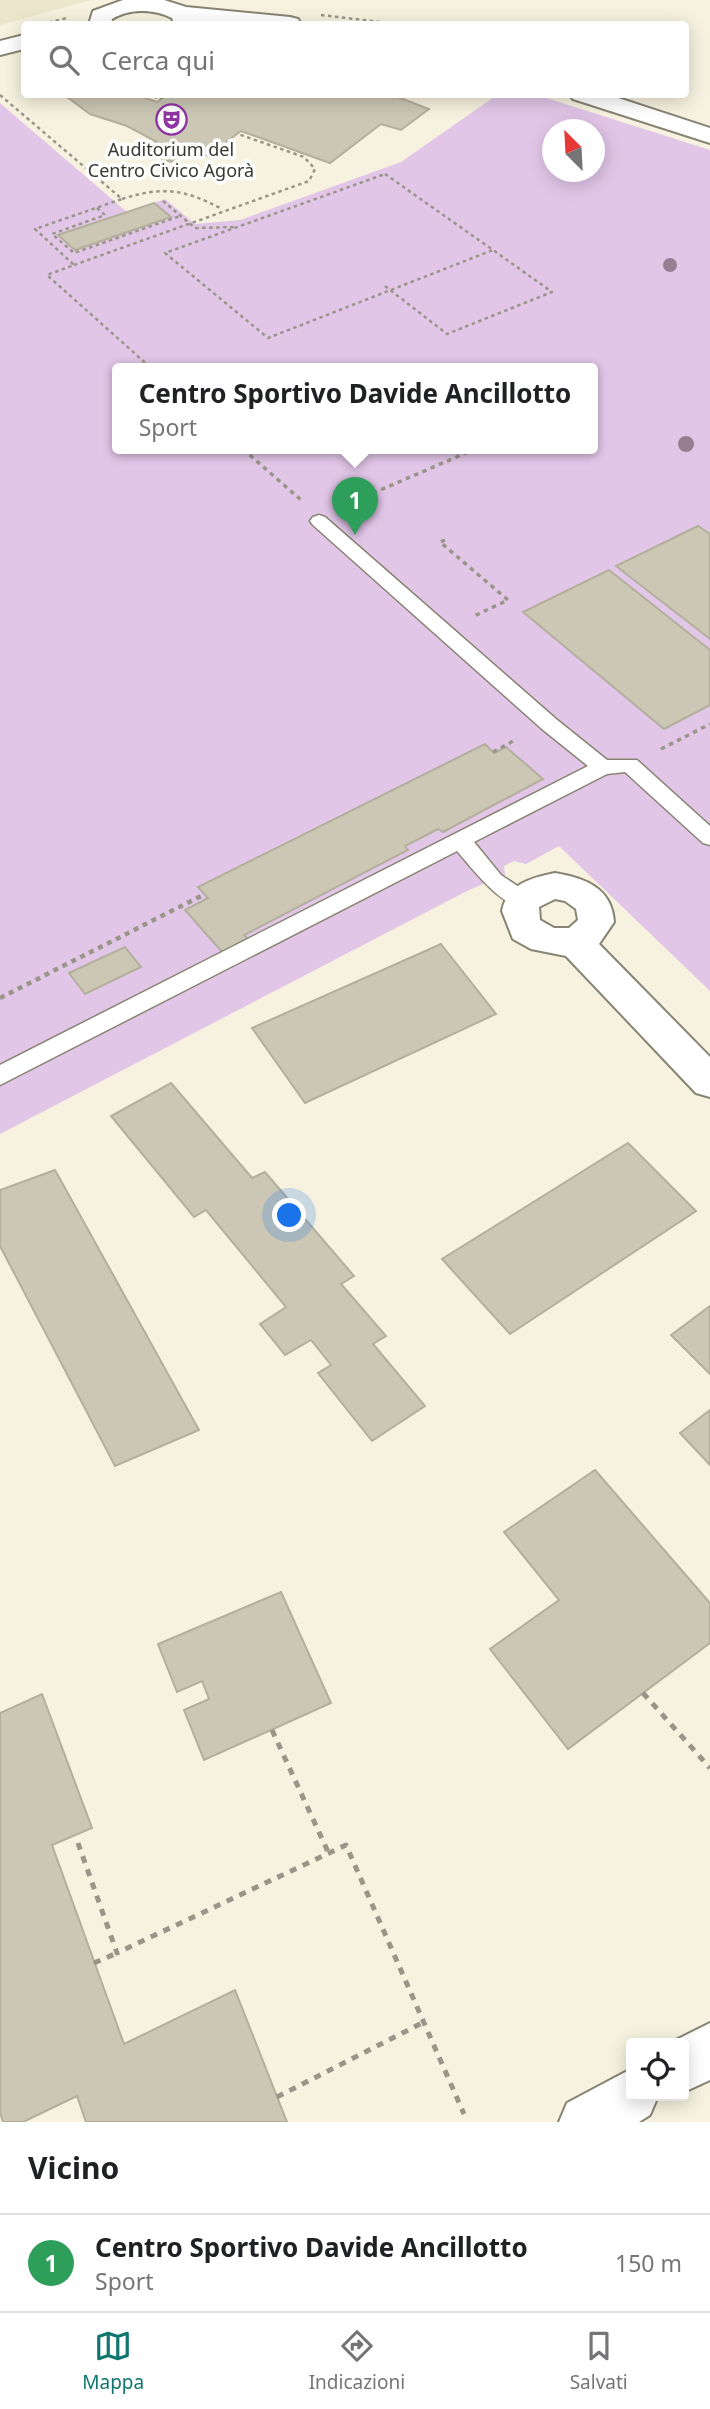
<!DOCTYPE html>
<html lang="it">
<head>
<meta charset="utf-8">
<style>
	body { margin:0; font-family:"Noto Sans",sans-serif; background:#f6f6f6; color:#202124 }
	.controls { position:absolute; right:21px; bottom:21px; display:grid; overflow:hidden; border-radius:7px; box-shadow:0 4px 18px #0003 }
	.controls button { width:63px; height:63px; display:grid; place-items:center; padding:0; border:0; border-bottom:2px solid #e0e0e0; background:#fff; color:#202124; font:35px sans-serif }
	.compass { position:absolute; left:542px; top:119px; width:63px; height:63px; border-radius:50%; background:#fff; box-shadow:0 4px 18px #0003; rotate:336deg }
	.you { position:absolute; left:290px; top:1216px; width:24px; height:24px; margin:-18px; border:5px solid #fff; border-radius:50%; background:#1a73e8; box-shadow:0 0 0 10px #1a73e833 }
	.badge { display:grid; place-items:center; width:46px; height:46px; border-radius:50%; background:#0f766e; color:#fff; font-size:23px; font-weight:700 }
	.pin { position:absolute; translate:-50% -58px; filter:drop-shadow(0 2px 4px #0008) }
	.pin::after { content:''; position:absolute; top:37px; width:24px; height:21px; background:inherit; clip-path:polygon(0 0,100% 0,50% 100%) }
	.popup { position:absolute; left:112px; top:363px; width:486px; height:91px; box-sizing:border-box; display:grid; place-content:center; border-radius:7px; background:#fff; filter:drop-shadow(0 2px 5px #0005); font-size:23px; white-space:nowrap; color:#757577 }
	.popup b { font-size:26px; color:#202124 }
	.popup::after { content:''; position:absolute; left:50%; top:100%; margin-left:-14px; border:14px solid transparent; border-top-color:#fff }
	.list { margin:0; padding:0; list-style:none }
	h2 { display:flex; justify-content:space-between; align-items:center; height:91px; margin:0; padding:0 28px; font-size:30px }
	h2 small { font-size:23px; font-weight:400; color:#757577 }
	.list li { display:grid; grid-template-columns:46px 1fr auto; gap:21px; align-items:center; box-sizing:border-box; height:98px; padding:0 28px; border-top:2px solid #e0e0e0 }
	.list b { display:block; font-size:26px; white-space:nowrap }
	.list p { margin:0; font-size:23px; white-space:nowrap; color:#757577 }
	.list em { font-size:23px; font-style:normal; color:#757577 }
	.icon { flex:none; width:38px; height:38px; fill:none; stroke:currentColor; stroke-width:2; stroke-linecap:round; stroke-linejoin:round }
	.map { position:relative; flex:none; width:710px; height:2122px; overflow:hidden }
	.search { position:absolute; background:#fff; box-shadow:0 4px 18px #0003; left:21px; right:21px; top:21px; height:77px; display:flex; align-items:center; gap:18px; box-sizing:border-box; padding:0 24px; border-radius:7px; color:#757577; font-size:26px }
	.sheet { height:189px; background:#fff }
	nav { display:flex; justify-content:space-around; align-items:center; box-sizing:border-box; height:98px; border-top:2px solid #e0e0e0; background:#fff; font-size:19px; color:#757577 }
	nav a { display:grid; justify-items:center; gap:4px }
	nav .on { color:#0f766e }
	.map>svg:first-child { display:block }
</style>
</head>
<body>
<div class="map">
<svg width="710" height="2122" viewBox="0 0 710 2122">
	<rect width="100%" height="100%" fill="#f6f2df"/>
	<polygon fill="#ece6cc" points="0,0 91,0 0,25"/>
	<path fill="#e2c6e8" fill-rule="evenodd" d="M 497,95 L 537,95 L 710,150 L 710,991 L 559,846 L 526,864 L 514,861 L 504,866 L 505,875 L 467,891 L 0,1134 L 0,103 L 127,212 L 165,199 L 195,224 L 240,220 L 401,162 ZM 552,130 L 594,130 L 594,172 L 552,172 ZM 117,369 L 593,369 L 593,449 L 117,449 Z"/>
	<g fill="#cbc7b4" stroke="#b3af9d" stroke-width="2">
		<polygon points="63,94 134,94 157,102 168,94 390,94 429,109 401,130 381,124 330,163 241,131 208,156 187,150 171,162 143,152 157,142 127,126 90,114"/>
		<polygon points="154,203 171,217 75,250 58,235"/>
		<polygon points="698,526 710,534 710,639 616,566"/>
		<polygon points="609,570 710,650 710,705 664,729 523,612"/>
		<polygon points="485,744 494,753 506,747 543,779 443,832 438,829 405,846 408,850 244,935 249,940 223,953 185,910 208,898 198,887"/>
		<polygon points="441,944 496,1014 305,1103 252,1028"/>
		<polygon points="125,947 141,967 85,994 69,973"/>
		<polygon points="171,1083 252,1178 265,1172 354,1276 341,1284 386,1336 373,1344 425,1406 372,1441 318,1373 331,1365 311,1340 285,1355 260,1324 286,1307 206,1210 194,1217 111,1116"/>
		<polygon points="628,1143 696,1211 510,1334 442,1259"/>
		<polygon points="55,1170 199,1430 115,1466 0,1246 0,1190"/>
		<polygon points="710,1306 710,1374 671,1335"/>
		<polygon points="710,1410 710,1465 680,1433"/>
		<polygon points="595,1470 710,1603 710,1643 568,1749 490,1649 559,1600 504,1532"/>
		<polygon points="281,1592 331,1703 204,1760 184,1710 209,1699 202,1681 177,1692 158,1644"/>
		<polygon points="42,1694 92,1828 52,1845 124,2044 235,1990 287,2122 86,2122 77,2096 23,2122 3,2122 0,2112 0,1713"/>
	</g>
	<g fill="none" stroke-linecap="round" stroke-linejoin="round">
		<defs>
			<path id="lane" d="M 319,515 L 325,517 L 556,719 L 607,760 L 637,760 L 710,826 L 710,845 L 703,843 L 625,772 L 607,774 L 474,842 L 501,875 L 531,895 L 534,901 L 531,907 C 506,914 472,868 457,851 L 0,1085 L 0,1065 L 588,766 L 542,729 L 313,525 L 310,521 L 313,517 Z"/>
			<g id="street">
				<path d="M 123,0 L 164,0 L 186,7 L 290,17 L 298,19 L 301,24 L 197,22 L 196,24 L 174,24 L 172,18 C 154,9 130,8 112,19 L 111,24 L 89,24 L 93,11 Z"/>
				<polygon points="24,35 24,49 0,55 0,41"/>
				<polygon points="569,94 606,94 710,128 710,143 573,99"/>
				<path d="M 555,873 C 585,878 612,888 614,922 L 599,944 L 710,1057 L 710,1097 L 696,1093 L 566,956 L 531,949 L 513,939 L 502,911 C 507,884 531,878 555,873 ZM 555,899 L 565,901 L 576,909 L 578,920 L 569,928 L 554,928 L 540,920 L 539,907 Z"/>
				<polygon points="710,2023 710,2080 684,2092 684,2043 670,2043"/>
				<polygon points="631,2069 631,2096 658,2096 650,2115 639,2122 559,2122 567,2103"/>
			</g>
		</defs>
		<use href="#lane" stroke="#888473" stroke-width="3"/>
		<use href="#street" stroke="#888473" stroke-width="4"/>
		<g stroke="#999689" stroke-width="2.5" stroke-dasharray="3.5 3.5" stroke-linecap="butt">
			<polyline points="321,15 397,24"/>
			<polyline points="42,24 67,18"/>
			<polyline points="147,94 160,99 166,94"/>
			<polyline points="0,95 122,199 35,229 74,265 47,275 151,368"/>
			<polygon points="385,174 493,250 268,338 165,253"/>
			<path d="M 122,199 C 163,186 184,189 222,209"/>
			<polyline points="163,201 195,228 236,227"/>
			<polyline points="97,208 105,215 52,234 74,253 180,216"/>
			<polyline points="74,265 309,181 315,169 304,157 238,134"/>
			<polyline points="385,286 447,334 552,292 493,250"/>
		</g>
		<g stroke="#999689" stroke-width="3.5" stroke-dasharray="4.5 4.5" stroke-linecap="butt">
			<polyline points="149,366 152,369"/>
			<polyline points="243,449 301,500"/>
			<polyline points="348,504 475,449"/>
			<polyline points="445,540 440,542 508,600 474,616"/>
			<polyline points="661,749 710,724"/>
			<polyline points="493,752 517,739"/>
		</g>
		<polyline stroke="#999689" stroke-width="4.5" stroke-dasharray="5 5" stroke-linecap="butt" points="0,998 205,894"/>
		<g stroke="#999689" stroke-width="5" stroke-dasharray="7 7" stroke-linecap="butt">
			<polyline points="643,1693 710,1768"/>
			<polyline points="272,1730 329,1854"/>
			<polyline points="78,1843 117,1953 346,1845 464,2114"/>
			<polyline points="94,1963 117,1953"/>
			<polyline points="277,2097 424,2022"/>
		</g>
		<use href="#lane" fill="#fff" fill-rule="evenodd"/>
		<use href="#street" fill="#fff" fill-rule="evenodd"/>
	</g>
	<g fill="#977e91">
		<circle cx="670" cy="265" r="7"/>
		<circle cx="686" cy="444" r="8"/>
	</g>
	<defs>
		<symbol id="theatre-ring" viewBox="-11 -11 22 22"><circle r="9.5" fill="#fff" stroke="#8f36a2" stroke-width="1.5"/><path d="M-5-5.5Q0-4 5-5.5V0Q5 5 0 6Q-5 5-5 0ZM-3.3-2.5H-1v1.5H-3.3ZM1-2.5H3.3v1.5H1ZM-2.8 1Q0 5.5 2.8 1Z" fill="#8f36a2"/></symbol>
	</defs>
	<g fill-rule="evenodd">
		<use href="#theatre-ring" x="154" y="102" width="35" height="35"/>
	</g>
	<g text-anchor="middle" stroke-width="7" stroke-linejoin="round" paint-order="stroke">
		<g font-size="18" fill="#393830" stroke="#fff">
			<text x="171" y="156">Auditorium del<tspan x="171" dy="21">Centro Civico Agorà</tspan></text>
		</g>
	</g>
</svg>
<div class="controls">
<button><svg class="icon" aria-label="locate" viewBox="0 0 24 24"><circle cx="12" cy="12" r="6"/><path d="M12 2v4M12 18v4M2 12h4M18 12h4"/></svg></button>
</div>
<svg class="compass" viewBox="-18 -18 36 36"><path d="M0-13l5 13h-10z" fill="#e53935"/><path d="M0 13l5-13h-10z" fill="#757577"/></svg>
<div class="you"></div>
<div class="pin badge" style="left:355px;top:535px;background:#2e9e5b">1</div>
<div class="popup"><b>Centro Sportivo Davide Ancillotto</b>Sport</div>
<div class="search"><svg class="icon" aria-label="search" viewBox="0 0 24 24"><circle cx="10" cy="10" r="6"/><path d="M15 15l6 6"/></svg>Cerca qui</div>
</div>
<section class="sheet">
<h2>Vicino<small></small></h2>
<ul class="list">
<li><span class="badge" style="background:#2e9e5b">1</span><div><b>Centro Sportivo Davide Ancillotto</b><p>Sport</p></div><em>150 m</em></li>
</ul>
</section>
<nav>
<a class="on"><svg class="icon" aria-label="map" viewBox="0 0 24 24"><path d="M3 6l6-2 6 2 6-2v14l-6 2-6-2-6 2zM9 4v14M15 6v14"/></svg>Mappa</a>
<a><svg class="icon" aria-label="directions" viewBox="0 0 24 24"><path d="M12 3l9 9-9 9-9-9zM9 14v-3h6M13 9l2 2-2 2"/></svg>Indicazioni</a>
<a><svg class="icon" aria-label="saved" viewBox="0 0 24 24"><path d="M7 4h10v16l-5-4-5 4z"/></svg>Salvati</a>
</nav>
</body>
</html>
